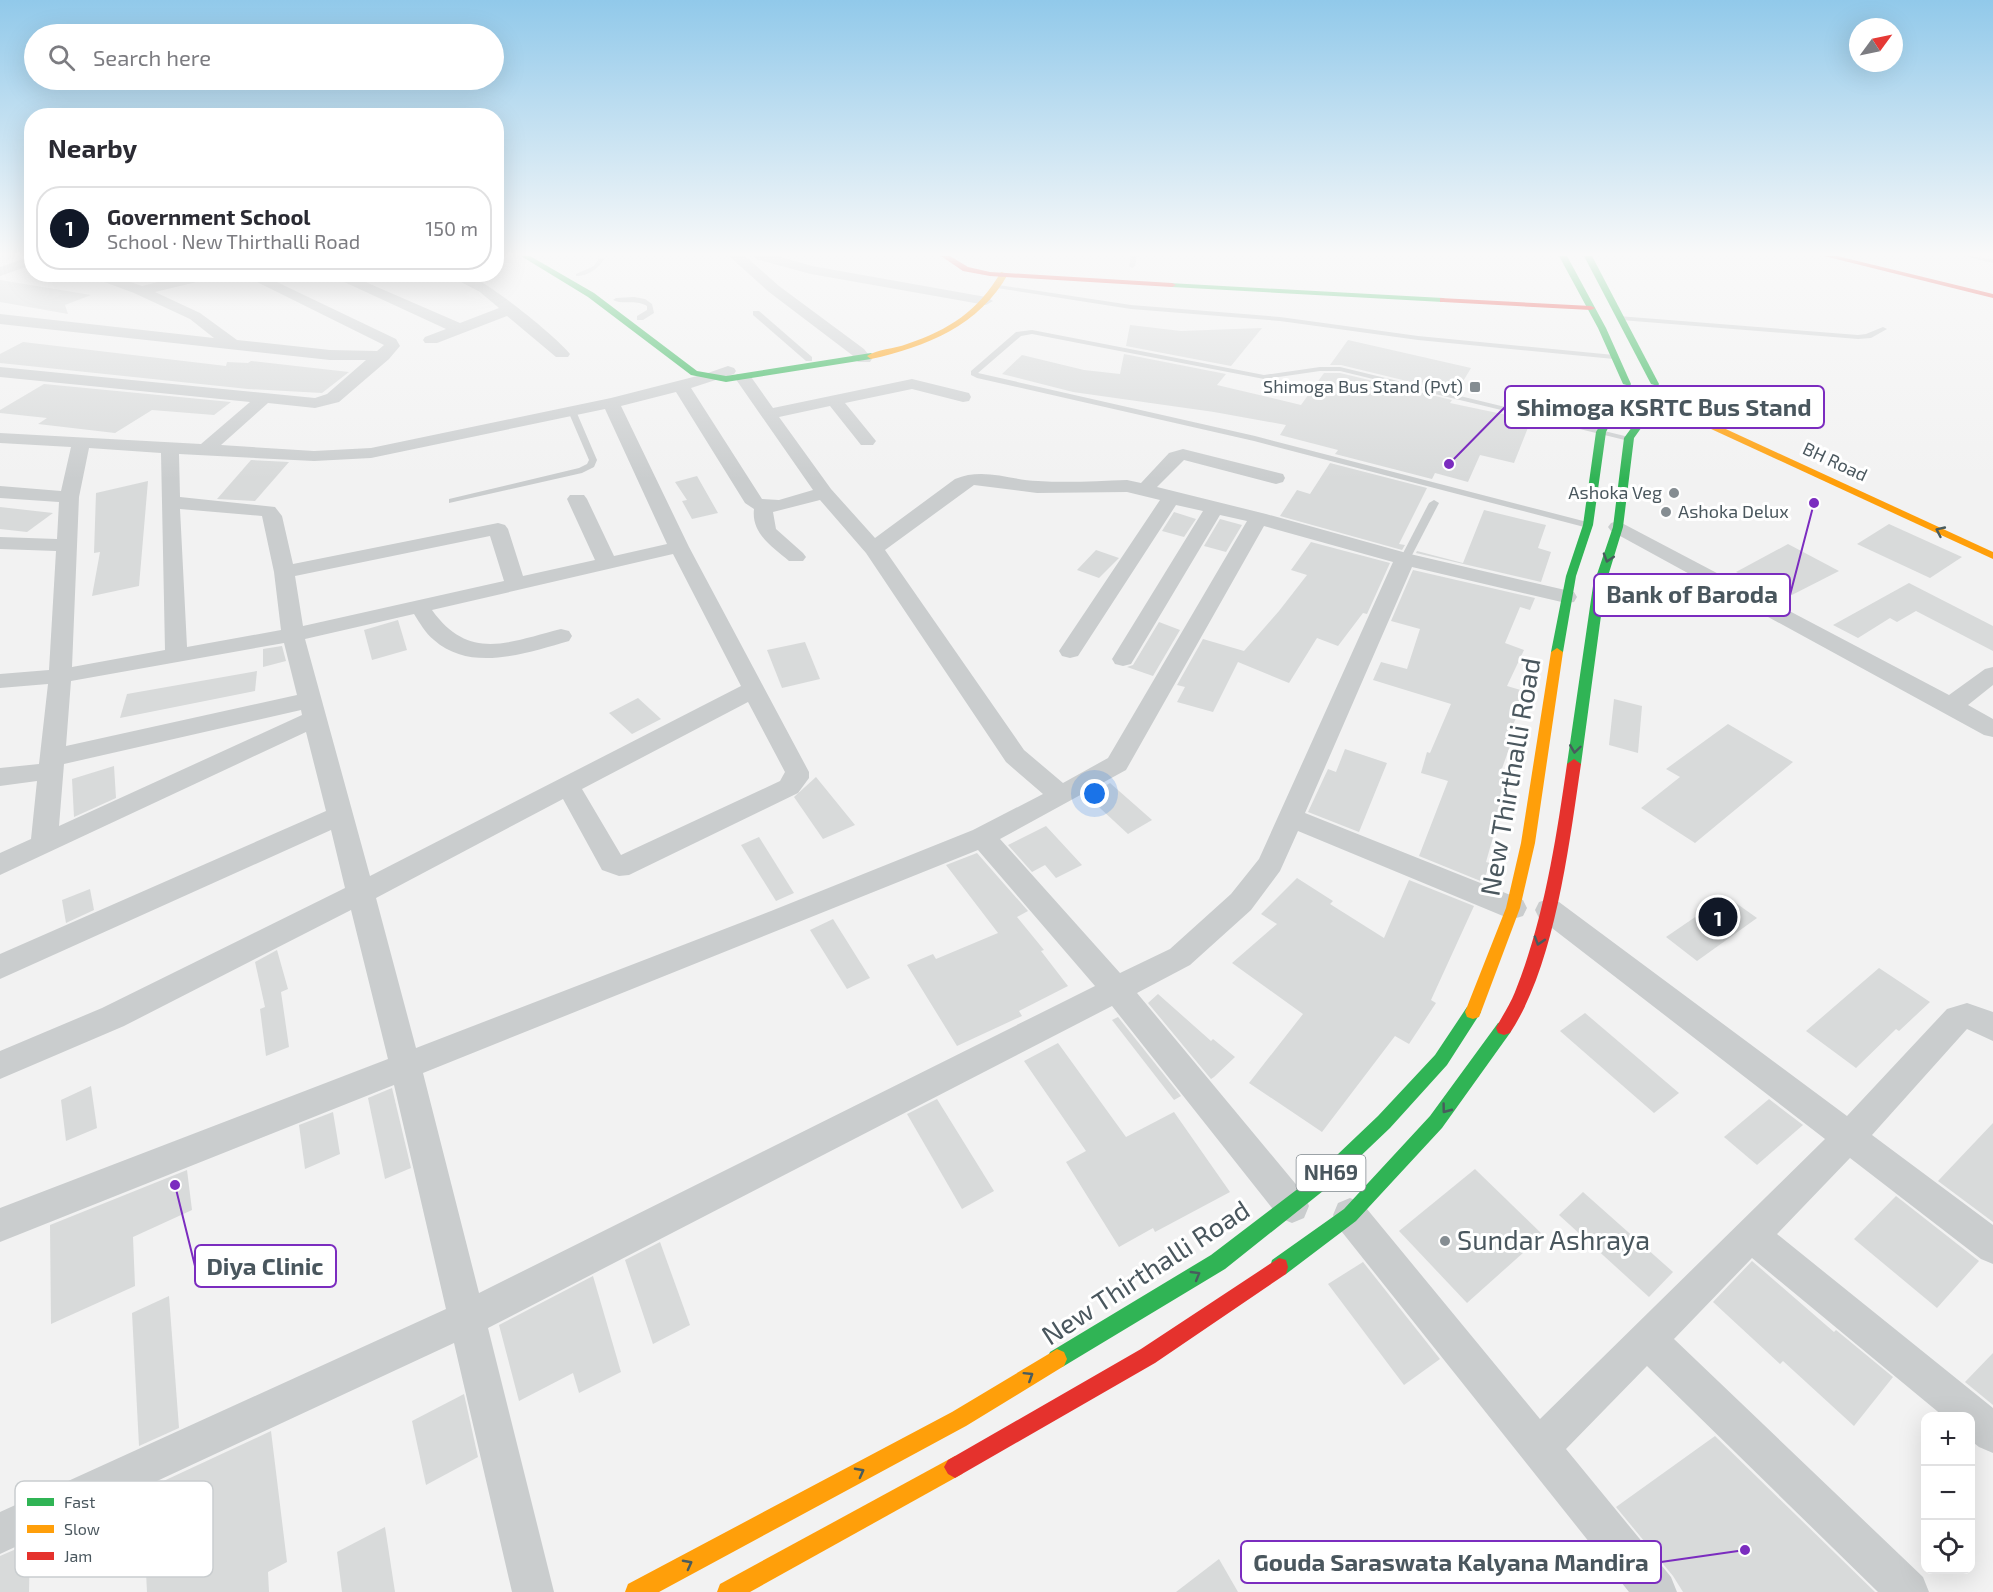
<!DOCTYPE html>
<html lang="en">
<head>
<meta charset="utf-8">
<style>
	body { margin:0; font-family:"Exo 2",sans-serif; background:#f7f7f7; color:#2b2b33 }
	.controls { position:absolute; right:18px; bottom:18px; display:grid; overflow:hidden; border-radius:12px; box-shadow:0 6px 24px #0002 }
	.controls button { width:54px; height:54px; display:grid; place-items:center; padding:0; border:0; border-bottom:2px solid #e1e1e2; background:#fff; color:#2b2b33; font:30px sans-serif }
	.compass { position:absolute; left:1849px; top:18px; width:54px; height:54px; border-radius:50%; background:#fff; box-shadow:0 6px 24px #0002; rotate:57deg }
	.you { position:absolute; left:1095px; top:794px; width:21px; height:21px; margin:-15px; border:4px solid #fff; border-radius:50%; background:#1a73e8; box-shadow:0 0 0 9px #1a73e833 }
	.badge { display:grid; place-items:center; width:39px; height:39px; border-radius:50%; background:#111827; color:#fff; font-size:20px; font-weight:700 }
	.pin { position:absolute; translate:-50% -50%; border:3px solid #fff; box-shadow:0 2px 6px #0006 }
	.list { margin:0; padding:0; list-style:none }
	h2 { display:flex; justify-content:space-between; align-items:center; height:78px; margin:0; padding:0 24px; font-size:26px }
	h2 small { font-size:20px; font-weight:400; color:#7c7c81 }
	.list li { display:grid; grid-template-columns:39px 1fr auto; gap:18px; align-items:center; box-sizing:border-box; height:84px; margin:0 12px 12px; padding:0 12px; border:2px solid #e1e1e2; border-radius:24px }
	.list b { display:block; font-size:22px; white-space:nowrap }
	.list p { margin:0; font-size:20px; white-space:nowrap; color:#7c7c81 }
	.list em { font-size:20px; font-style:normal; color:#7c7c81 }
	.icon { flex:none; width:33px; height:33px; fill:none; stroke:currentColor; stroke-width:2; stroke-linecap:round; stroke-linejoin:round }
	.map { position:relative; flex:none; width:1993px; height:1592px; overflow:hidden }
	.search { position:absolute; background:#fff; box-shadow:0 6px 24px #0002; left:24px; top:24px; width:480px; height:66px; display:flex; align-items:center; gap:15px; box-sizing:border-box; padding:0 21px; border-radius:33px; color:#7c7c81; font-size:22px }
	.panel { position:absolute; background:#fff; box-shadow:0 6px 24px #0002; left:24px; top:108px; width:480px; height:174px; border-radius:24px }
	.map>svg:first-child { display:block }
</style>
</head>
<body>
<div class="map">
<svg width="1993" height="1592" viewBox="0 0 1993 1592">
	<rect width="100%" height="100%" fill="#f2f2f2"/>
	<g fill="#d8dada">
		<polygon points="0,280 91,295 65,305 68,314 0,302"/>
		<polygon points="1130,325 1181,331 1262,328 1231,366 1126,346"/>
		<polygon points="1348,340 1471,368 1456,393 1341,365 1330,365"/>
		<polygon points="23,342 226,366 227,362 248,363 251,361 349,372 322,393 248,389 0,363 0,354"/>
		<polygon points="1124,354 1226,374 1217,385 1301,405 1324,373 1340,373 1452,400 1450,403 1531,420 1514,463 1480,455 1468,482 1435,473 1432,479 1335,454 1338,450 1280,435 1286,425 1214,412 1073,392 1002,374 1022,355 1084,370 1120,374"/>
		<polygon points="44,384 231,402 214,415 152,410 115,433 38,424 47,418 0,413 0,410"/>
		<polygon points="251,460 289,462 255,501 217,499"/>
		<polygon points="1330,463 1427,488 1399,544 1405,545 1402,550 1280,516 1297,490 1310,494"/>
		<polygon points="697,476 718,513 692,519 682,501 687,500 675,482"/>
		<polygon points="148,481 139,586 92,596 100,552 94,553 96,493"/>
		<polygon points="0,507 53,513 27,532 0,529"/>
		<polygon points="1484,510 1546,525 1538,548 1551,552 1541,582 1416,553 1417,551 1463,563"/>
		<polygon points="1174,512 1196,519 1184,537 1162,531"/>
		<polygon points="1220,519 1242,525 1226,552 1204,546"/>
		<polygon points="1889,524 1962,557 1930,578 1857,544"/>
		<polygon points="1311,542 1390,563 1367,614 1363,613 1338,646 1317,638 1289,683 1238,662 1213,712 1177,702 1185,687 1177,685 1203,639 1244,651 1279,611 1307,575 1291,570"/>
		<polygon points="1788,544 1839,571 1786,598 1736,572"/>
		<polygon points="1096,550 1119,558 1099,578 1077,570"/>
		<polygon points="1413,570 1535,598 1530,610 1520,607 1505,643 1524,650 1507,686 1524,691 1513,713 1518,714 1509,733 1514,735 1500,774 1510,777 1486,862 1490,863 1483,882 1419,856 1448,781 1421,773 1427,752 1430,753 1451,704 1373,680 1381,662 1407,669 1420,629 1391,621"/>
		<polygon points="1909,583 1993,626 1993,651 1916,611 1897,622 1890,618 1858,638 1833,625"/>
		<polygon points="398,620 407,650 372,660 364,630"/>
		<polygon points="1159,622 1180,630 1153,676 1127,667 1133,665"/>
		<polygon points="805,642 820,679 782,688 767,650"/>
		<polygon points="282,646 286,661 263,667 263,649"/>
		<polygon points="257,671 255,691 120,718 127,694"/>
		<polygon points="638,698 661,719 632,734 609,713"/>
		<polygon points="1614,699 1642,706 1638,753 1609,745"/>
		<polygon points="1728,724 1793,762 1695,843 1641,808 1680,777 1666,769"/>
		<polygon points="1345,749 1387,763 1359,832 1308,812 1328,769 1336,772"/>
		<polygon points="114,766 116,798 74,817 72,779"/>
		<polygon points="816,777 855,825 823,839 794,797"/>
		<polygon points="1110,783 1152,820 1128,834 1087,796"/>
		<polygon points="1046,826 1082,865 1056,878 1045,865 1032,872 1008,845"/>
		<polygon points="759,837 794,893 776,901 741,845"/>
		<polygon points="977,853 1028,911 1017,917 1044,950 1041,951 1068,986 1019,1011 1022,1016 957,1046 907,965 933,954 936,959 998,933 946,865"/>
		<polygon points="1297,878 1333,901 1330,904 1384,938 1409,880 1474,906 1431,1000 1436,1003 1409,1044 1395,1036 1322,1132 1249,1083 1303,1014 1232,963 1277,924 1261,914"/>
		<polygon points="90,889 94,910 66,923 62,900"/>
		<polygon points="1726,896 1757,918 1697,961 1666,937"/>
		<polygon points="833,919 870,978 847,989 810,930"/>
		<polygon points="277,950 288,989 281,992 289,1047 266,1056 260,1009 265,1007 255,962"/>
		<polygon points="1879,968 1930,1002 1899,1031 1896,1029 1856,1068 1806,1031"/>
		<polygon points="1158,994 1211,1041 1213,1039 1235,1057 1214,1077 1211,1079 1148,1003"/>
		<polygon points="1585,1013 1679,1093 1654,1113 1560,1031"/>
		<polygon points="1118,1017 1181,1096 1174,1100 1112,1020"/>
		<polygon points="1058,1043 1126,1137 1174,1112 1230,1192 1155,1232 1153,1228 1119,1247 1066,1162 1086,1151 1024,1061"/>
		<polygon points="91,1086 97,1128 66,1141 61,1100"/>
		<polygon points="392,1088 411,1168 385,1179 368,1098"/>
		<polygon points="937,1099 994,1191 962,1209 907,1114"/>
		<polygon points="1769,1099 1803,1125 1757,1165 1724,1137"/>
		<polygon points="333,1112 340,1154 305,1169 299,1125"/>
		<polygon points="1993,1123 1993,1222 1938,1181"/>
		<polygon points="1475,1169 1543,1235 1467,1303 1399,1231"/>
		<polygon points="187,1170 192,1210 133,1237 135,1286 51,1324 50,1225"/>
		<polygon points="1583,1192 1673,1272 1649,1297 1559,1215"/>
		<polygon points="1896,1196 1979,1261 1937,1308 1854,1239"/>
		<polygon points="660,1242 690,1325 653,1344 625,1260"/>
		<polygon points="1752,1261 1834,1332 1836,1330 1893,1377 1854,1426 1783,1361 1780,1364 1713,1302"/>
		<polygon points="1363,1262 1440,1359 1404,1385 1328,1284"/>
		<polygon points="593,1276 621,1372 579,1393 573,1373 519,1401 499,1325"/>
		<polygon points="169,1296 179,1428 139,1446 132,1313"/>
		<polygon points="1993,1353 1993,1405 1965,1382"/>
		<polygon points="464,1394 478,1457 426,1485 412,1421"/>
		<polygon points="271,1431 287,1562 268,1572 269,1592 147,1592 142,1491"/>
		<polygon points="1715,1436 1875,1592 1683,1592 1673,1576 1616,1507"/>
		<polygon points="385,1527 395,1592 342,1592 337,1552"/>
		<polygon points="30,1543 29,1592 0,1592 0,1556"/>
		<polygon points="1219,1559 1238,1592 1176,1592"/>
	</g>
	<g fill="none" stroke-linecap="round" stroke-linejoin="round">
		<g fill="#cacdce" fill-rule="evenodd">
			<polygon points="1131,256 1137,256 1135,266 1132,268 1129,266"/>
			<polygon points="1967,256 1993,259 1993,263 1968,257"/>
			<path d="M 599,258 L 604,259 C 598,269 588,276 576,276 L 576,274 L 594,266 Z"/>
			<polygon points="999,285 1131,305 1280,317 1418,336 1614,355 1618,357 1614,359 1418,340 1280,321 1131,309 997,288 996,287"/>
			<path d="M 634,297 L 645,299 L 652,304 L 654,313 L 643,320 L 637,320 L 637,316 L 647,310 L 647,306 C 635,299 623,305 613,300 L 616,298 Z"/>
			<polygon points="753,311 759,311 812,357 812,361 806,361 753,315"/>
			<polygon points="1618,316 1858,335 1866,334 1883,327 1887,329 1871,338 1858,339 1621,320 1617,318"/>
			<polygon points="1032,330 1264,375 1320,367 1340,367 1633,438 1629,441 1340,371 1320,371 1264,379 1032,334 1021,336 978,373 1255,436 1591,523 1593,525 1588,528 1254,441 977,378 971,375 971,371 1016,332"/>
			<polygon points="569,409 576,411 597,460 594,467 582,473 449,503 449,499 579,468 587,464 589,460 568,411"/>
			<polygon points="1434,500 1439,503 1410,559 1405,562 1402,561 1400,559 1429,503"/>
		</g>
		<g fill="#cacdce" fill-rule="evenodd">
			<polygon points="32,256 32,265 0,276 0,267"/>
			<polygon points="729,256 745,256 779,286 864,349 872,359 870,362 858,362 852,355 769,292"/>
			<polygon points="754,256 778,256 812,266 986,297 993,301 986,305 811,274 756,259"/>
			<path d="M 83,274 L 106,274 L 142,286 L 192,274 L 219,274 L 217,277 L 155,292 L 200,313 L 237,340 L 330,350 L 377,351 L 384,345 L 241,274 L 260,274 L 396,339 L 400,346 L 389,359 L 339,402 L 315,408 L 268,403 L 221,445 L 314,451 L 371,448 L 611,398 L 705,374 L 728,366 L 734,368 L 736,371 L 734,374 L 691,388 L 762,499 L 779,500 L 813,490 L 735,378 L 737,374 L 749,374 L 773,408 L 912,379 L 969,393 L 971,397 L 969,401 L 963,402 L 912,389 L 845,403 L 876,441 L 873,445 L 861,445 L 830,406 L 779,417 L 831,489 L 875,538 L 955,479 C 983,467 1010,480 1038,481 C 1067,483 1098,481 1127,480 L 1141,483 L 1169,453 L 1183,449 L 1283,474 L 1285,478 L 1283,482 L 1276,484 L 1184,460 L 1157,487 L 1266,514 L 1410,554 L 1574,592 L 1577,597 L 1574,602 L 1566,603 L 1412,567 L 1305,813 L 1523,900 L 1527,908 L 1523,916 L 1513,919 L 1503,916 L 1298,831 L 1280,871 L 1251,910 L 1190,965 L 1137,993 L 1304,1194 L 1309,1206 L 1304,1218 L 1292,1223 L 1280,1218 L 1112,1006 L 488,1328 L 554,1592 L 512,1592 L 454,1343 L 0,1554 L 0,1512 L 446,1309 L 394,1085 L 0,1242 L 0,1208 L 388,1059 L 351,910 L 124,1026 L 0,1079 L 0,1051 L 102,1008 L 345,888 L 331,830 L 0,979 L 0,954 L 326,811 L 306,732 L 0,875 L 0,853 L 31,839 L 37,781 L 0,786 L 0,768 L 39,764 L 48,684 L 0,688 L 0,674 L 49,670 L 56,551 L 0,549 L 0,537 L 57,539 L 59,502 L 0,498 L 0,486 L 61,491 L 71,447 L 0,443 L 0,433 L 201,444 L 250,402 L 0,377 L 0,367 L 315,398 L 327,394 L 366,360 L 330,360 L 0,324 L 0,314 L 214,338 L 190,319 L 134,293 ZM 676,392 L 745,503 L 754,509 C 751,534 773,547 789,561 L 803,561 L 806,557 L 803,553 L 776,529 L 773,512 L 820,500 L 866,553 L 1006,762 L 1043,794 L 973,830 L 771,911 L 416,1048 L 376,898 L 563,799 L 602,870 L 619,876 L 629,875 L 798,793 L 809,778 L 809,772 L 689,547 L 621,406 ZM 605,409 L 667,544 L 614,556 L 587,499 L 584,495 L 570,495 L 567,499 L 595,560 L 523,576 L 508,529 L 505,525 L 498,523 L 293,564 L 282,516 L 275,507 L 180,497 L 179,454 L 314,461 L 371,458 ZM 89,448 L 161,453 L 165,650 L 72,667 L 79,497 ZM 974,485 L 1037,493 L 1127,492 L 1160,500 L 1059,651 L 1062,656 L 1070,658 L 1078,656 L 1176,505 L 1203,511 L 1112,659 L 1115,664 L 1123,666 L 1131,664 L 1134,659 L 1220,515 L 1247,521 L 1108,758 L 1063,783 L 1024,750 L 885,550 ZM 180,509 L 262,516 L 274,572 L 281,630 L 187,647 ZM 1264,526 L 1393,562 L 1259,859 L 1231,894 L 1170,949 L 1120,973 L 1000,839 L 1126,770 ZM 490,536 L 504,581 L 303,626 L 295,576 ZM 673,554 L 741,686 L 370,876 L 305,639 L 414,614 C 420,623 425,633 434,640 C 471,673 527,653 569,641 L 572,636 L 569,631 L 561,629 C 509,642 469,662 432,610 ZM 284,643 L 297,695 L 66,746 L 71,681 ZM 748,702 L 785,772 L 780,781 L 621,855 L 582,789 ZM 301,710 L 302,715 L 59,826 L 64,764 ZM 978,850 L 1095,986 L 479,1293 L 423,1073 Z"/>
			<path d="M 327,274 L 347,274 L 460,323 L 499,308 L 480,292 L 446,274 C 452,274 459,273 465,274 C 484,278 558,338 570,354 L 568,357 L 556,357 L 507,316 L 437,343 L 425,343 L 423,340 L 425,337 L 446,329 Z"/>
			<polygon points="1618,521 1949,695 1985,669 1993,667 1993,685 1968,705 1993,719 1993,737 1984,735 1611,531 1608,527 1611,523"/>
			<polygon points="1549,899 1559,902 1847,1116 1947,1009 1967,1003 1993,1012 1993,1041 1967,1029 1872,1135 1993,1225 1993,1264 1981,1259 1850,1158 1777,1234 1993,1408 1993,1453 1979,1447 1970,1440 1970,1416 1943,1416 1752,1258 1674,1339 1923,1577 1929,1592 1878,1592 1647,1366 1566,1449 1671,1577 1677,1592 1629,1592 1338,1227 1333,1215 1338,1203 1350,1198 1362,1203 1540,1419 1825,1139 1539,918 1535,910 1539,902"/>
		</g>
		<g fill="#30b455" fill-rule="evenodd">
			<polygon points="521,256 530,256 594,293 697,371 726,376 871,353 875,356 871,359 726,382 691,375 588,297"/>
			<polygon points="1559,256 1567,256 1606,328 1631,384 1630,386 1623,384 1598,328"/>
			<polygon points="1584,256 1592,256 1659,384 1658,386 1651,384"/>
			<polygon points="1169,283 1443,298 1447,300 1443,302 1172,287 1168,285"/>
			<polygon points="1621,388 1628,390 1606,432 1593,525 1576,576 1563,652 1557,656 1551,652 1566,576 1583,525 1596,432"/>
			<polygon points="1654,400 1659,403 1634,438 1623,527 1605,586 1581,764 1574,769 1567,764 1593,586 1613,527 1624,438 1651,401"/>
			<polygon points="1473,1005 1479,1007 1481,1012 1447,1065 1390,1128 1328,1187 1225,1269 1064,1366 1057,1369 1050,1366 1047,1359 1050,1352 1211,1255 1316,1175 1378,1116 1435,1055 1467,1007"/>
			<polygon points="1504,1021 1510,1023 1512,1028 1510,1033 1442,1128 1356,1221 1286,1274 1279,1276 1272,1274 1270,1267 1272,1260 1344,1209 1430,1116 1498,1023"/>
		</g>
		<g fill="#ff9f0a" fill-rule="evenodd">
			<path d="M 1001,272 L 1008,274 C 980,325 926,347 871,359 L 867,356 C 877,349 894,349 907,344 C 949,330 978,311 1001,272 Z"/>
			<polygon points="1659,401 1665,401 1993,552 1993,559 1659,405"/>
			<polygon points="1557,648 1563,652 1535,843 1520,908 1481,1012 1479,1017 1473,1019 1467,1017 1465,1012 1506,908 1521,843 1551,652"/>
			<polygon points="1057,1349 1064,1352 1067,1359 1064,1366 966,1426 659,1592 625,1592 628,1584 952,1412"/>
			<polygon points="955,1456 962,1460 966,1467 962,1474 750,1592 717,1592 720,1584"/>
		</g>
		<g fill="#e5322d" fill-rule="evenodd">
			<polygon points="941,256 950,256 968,267 990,272 1172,283 1176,285 1172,287 990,276 963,271"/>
			<polygon points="1824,256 1837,256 1993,294 1993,298"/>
			<polygon points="1440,298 1591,306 1595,308 1591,310 1443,302 1440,302"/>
			<path d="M 1574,759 L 1581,764 C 1569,845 1555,965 1510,1033 L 1504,1035 L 1498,1033 L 1496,1028 C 1502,1016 1510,1005 1515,992 C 1544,920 1556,840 1567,764 Z"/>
			<polygon points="1279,1258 1286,1260 1288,1267 1286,1274 1155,1363 962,1474 955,1478 948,1474 944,1467 948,1460 1141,1349"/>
		</g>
	</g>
	<defs><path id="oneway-chevron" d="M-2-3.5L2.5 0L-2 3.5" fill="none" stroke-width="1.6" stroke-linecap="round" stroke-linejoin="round" transform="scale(1.5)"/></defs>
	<g stroke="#495c5e">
		<use href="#oneway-chevron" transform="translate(1940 531) rotate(-155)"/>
		<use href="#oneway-chevron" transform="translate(1608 558) rotate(107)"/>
		<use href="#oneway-chevron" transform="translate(1575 749) rotate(98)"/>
		<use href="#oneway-chevron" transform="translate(1539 941) rotate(107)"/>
		<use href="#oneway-chevron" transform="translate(1446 1109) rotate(127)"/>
		<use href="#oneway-chevron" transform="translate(1196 1275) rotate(-30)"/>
		<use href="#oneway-chevron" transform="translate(1029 1376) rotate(-32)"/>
		<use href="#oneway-chevron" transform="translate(860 1472) rotate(-28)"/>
		<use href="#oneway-chevron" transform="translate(688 1564) rotate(-28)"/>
	</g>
	<linearGradient id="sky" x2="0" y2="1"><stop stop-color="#91c9ea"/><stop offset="0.53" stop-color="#f9f9f9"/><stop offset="1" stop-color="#f9f9f9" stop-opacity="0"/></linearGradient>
	<rect width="1993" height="479" fill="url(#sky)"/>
	<g fill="#858d92" stroke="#fff" stroke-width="2">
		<rect x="1469" y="381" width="12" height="12" rx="3"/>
		<circle cx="1674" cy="493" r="6"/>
		<circle cx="1666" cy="512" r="6"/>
		<circle cx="1445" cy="1241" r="6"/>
	</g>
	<g text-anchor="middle" stroke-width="6" stroke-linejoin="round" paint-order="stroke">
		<g font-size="18" fill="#4a575e" stroke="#fff" text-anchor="end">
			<text x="1463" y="393">Shimoga Bus Stand (Pvt)</text>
			<text x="1662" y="499">Ashoka Veg</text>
			<text x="1678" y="518" text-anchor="start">Ashoka Delux</text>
		</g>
		<g font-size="18" fill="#4a575e" stroke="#fff">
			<text transform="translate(1835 462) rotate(25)" y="6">BH Road</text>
		</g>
		<rect fill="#fff" stroke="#80898e" stroke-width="1.5" x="1296.5" y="1155" width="69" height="36" rx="4.5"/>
		<g font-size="21" font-weight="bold" fill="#4a575e">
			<text x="1331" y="1180">NH69</text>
		</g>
		<g font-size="27" fill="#4a575e" stroke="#fff">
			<text transform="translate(1511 777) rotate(-80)" y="9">New Thirthalli Road</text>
			<text transform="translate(1146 1273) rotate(-33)" y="9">New Thirthalli Road</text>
		</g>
		<g font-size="27" fill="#4a575e" stroke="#fff" text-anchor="start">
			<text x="1457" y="1250">Sundar Ashraya</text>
		</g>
	</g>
	<rect x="15" y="1481" width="198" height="96" rx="9" fill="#fff" stroke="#c9cdcf" stroke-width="1.5"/>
	<rect x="27" y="1498" width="27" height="8" fill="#30b455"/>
	<rect x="27" y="1525" width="27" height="8" fill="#ff9f0a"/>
	<rect x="27" y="1552" width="27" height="8" fill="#e5322d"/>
	<g font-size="16" fill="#4a575e">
		<text x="64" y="1508">Fast</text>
		<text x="64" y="1535">Slow</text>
		<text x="64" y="1562">Jam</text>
	</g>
	<path fill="none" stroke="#7b2cbf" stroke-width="2" d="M1449 464L1505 407M1814 503L1790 595M175 1185L195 1266M1745 1550L1661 1562"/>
	<g fill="#7b2cbf" stroke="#fff" stroke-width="2">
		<circle cx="1449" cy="464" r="6"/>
		<circle cx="1814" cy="503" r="6"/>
		<circle cx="175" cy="1185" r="6"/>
		<circle cx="1745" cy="1550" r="6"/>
	</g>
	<g fill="#fff" stroke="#7b2cbf" stroke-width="2">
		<rect x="1505" y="386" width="319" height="42" rx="6"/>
		<rect x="1594" y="574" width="196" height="42" rx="6"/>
		<rect x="195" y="1245" width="141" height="42" rx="6"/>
		<rect x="1241" y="1541" width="420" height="42" rx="6"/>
	</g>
	<g font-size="24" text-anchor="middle" font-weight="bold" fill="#4a575e">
		<text x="1664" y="416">Shimoga KSRTC Bus Stand</text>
		<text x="1692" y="603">Bank of Baroda</text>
		<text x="265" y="1275">Diya Clinic</text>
		<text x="1451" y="1571">Gouda Saraswata Kalyana Mandira</text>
	</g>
</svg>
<div class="controls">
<button>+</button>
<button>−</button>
<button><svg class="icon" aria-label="locate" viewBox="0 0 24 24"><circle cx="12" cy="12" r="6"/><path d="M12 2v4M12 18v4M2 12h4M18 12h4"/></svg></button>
</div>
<svg class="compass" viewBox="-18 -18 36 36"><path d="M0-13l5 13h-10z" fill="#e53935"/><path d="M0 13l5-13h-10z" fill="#7c7c81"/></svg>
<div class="you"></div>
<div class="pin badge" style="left:1718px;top:917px">1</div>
<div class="search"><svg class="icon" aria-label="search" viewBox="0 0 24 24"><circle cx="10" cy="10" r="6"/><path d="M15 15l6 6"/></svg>Search here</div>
<section class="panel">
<h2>Nearby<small></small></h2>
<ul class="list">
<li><span class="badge">1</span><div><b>Government School</b><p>School · New Thirthalli Road</p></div><em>150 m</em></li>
</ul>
</section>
</div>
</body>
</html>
